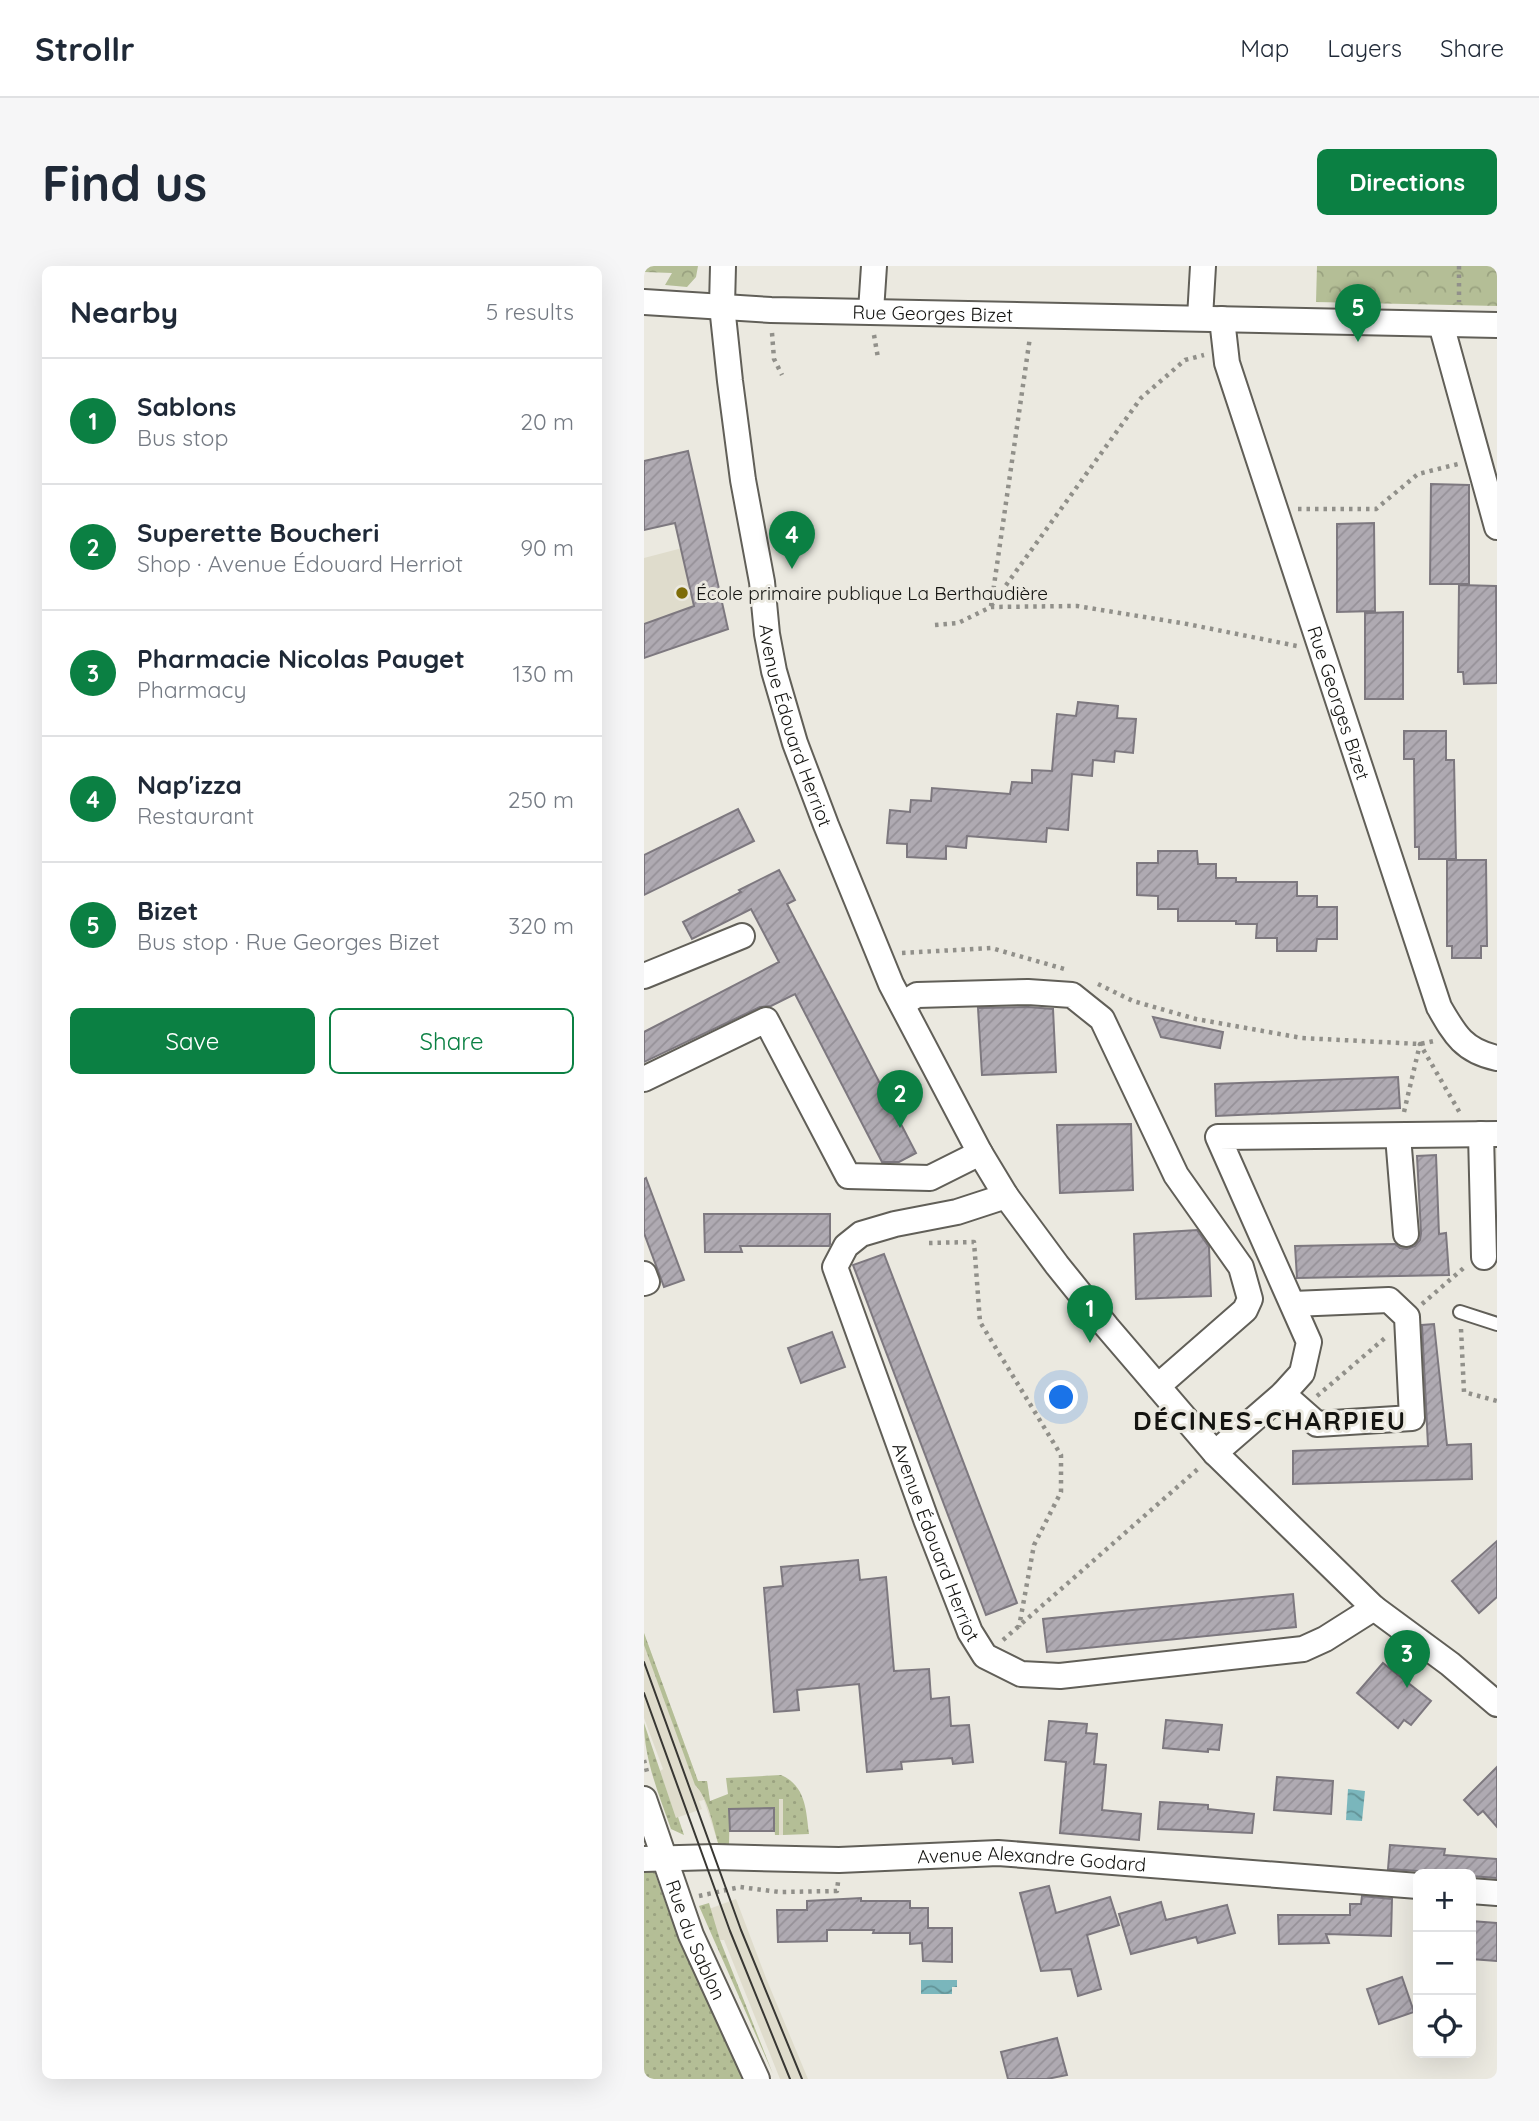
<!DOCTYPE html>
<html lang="en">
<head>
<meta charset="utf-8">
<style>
	body { margin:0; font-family:Quicksand,sans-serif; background:#f6f6f7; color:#1f2937 }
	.controls { position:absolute; right:21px; bottom:21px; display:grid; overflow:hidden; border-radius:10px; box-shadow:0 7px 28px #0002 }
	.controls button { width:63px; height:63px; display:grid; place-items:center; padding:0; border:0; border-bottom:2px solid #e0e1e3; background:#fff; color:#1f2937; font:35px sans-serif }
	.you { position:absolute; left:418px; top:1132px; width:24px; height:24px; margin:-18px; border:5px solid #fff; border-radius:50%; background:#1a73e8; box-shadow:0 0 0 10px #1a73e833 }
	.badge { display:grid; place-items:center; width:46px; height:46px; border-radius:50%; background:#0b8043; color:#fff; font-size:23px; font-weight:700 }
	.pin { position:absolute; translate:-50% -58px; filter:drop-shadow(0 2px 4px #0008) }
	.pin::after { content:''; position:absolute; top:37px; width:24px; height:21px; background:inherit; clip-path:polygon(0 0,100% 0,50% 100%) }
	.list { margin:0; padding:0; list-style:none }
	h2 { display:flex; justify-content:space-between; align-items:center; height:91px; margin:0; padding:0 28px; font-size:30px }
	h2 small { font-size:23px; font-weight:400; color:#747a83 }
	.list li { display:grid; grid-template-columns:46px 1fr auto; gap:21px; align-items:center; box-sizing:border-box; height:126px; padding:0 28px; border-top:2px solid #e0e1e3 }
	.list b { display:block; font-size:26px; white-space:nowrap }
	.list p { margin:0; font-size:23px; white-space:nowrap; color:#747a83 }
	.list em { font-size:23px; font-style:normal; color:#747a83 }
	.actions { display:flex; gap:14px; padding:21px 28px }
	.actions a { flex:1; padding:16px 0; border:2px solid #0b8043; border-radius:10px; text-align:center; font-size:24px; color:#0b8043 }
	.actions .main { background:#0b8043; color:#fff }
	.icon { flex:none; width:38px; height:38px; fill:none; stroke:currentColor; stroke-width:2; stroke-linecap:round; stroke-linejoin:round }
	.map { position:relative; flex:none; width:853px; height:1813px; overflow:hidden; border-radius:10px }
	header { display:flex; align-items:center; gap:42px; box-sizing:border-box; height:98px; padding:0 35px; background:#fff; border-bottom:2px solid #e0e1e3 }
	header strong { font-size:33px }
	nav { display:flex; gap:38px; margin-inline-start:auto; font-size:24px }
	.intro { display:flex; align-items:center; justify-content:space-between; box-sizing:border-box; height:168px; padding:0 42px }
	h1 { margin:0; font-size:49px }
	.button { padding:18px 32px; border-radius:10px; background:#0b8043; color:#fff; font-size:24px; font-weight:700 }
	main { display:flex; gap:42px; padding:0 42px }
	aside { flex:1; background:#fff; border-radius:10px; box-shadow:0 7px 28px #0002 }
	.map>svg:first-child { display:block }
</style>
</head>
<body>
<header>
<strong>Strollr</strong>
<nav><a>Map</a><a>Layers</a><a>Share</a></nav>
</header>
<div class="intro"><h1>Find us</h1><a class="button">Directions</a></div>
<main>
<aside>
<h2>Nearby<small>5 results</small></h2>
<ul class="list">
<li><span class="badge">1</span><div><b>Sablons</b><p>Bus stop</p></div><em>20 m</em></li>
<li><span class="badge">2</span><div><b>Superette Boucheri</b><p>Shop · Avenue Édouard Herriot</p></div><em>90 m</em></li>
<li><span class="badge">3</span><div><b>Pharmacie Nicolas Pauget</b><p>Pharmacy</p></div><em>130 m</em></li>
<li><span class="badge">4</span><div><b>Nap'izza</b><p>Restaurant</p></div><em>250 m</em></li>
<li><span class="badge">5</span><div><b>Bizet</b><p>Bus stop · Rue Georges Bizet</p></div><em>320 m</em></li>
</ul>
<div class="actions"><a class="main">Save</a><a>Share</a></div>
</aside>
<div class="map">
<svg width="853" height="1813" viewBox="0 0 853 1813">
	<defs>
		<pattern id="grass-dots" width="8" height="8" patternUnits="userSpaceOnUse" patternTransform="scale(1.75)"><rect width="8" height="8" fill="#b4be96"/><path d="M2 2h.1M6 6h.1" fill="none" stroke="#9aa280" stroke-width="1.8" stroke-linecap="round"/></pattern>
		<pattern id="park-crowns" width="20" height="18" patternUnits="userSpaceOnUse" patternTransform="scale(1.75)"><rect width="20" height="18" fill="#b4be96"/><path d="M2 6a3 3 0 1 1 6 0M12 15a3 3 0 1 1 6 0" fill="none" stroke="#9aa280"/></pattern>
		<pattern id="water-waves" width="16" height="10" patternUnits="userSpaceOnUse" patternTransform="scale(1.75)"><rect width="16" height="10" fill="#7ab6bc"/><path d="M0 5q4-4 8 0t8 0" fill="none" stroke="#639397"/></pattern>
		<pattern id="building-hatch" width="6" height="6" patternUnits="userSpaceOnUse" patternTransform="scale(1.75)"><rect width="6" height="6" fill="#afaab2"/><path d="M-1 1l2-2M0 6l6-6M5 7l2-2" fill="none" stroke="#969198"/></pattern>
	</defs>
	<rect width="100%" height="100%" fill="#ebe9e0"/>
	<g fill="#dfdccc">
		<polygon points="65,275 84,363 0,392 0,292"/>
		<polygon points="0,1367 54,1515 63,1515 66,1535 139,1533 139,1569 131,1569 130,1565 86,1565 85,1579 75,1580 60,1534 55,1535 58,1543 32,1552 16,1505 19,1503 0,1452"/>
		<polygon points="92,1633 122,1712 164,1813 136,1813 80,1674 76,1674 65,1643"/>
	</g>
	<g fill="url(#grass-dots)">
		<path d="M 0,1367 L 54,1515 L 63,1515 L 66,1535 L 84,1528 L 82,1512 L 137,1509 C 162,1520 162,1544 165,1568 L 139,1569 L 139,1533 L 135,1533 L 135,1569 L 131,1569 L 130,1542 L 85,1543 L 85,1579 L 75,1580 C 69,1561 65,1533 51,1519 L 0,1379 Z"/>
		<path d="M 0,1457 L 32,1552 L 34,1551 L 40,1569 L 27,1563 C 15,1529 0,1493 0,1457 Z"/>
		<polygon points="0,1602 9,1602 28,1655 99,1813 0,1813"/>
		<polygon points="65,1637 76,1674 129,1808 55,1640"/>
	</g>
	<g fill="url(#park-crowns)">
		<polygon points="0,0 54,0 52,11 43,21 21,19 28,7 0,6"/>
		<polygon points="673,0 853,0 853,40 672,36"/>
	</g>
	<g fill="url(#water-waves)">
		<polygon points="704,1523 721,1525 718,1555 702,1554"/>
		<polygon points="277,1714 313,1714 313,1721 308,1721 308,1728 277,1728"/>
	</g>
	<g fill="url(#building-hatch)" stroke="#7d787f" stroke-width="2">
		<polygon points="44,185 84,363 0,392 0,358 50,340 31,257 0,264 0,195"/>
		<polygon points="787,218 825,219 825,318 786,318"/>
		<polygon points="730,257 731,345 693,346 693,258"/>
		<polygon points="815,319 852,320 853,417 820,418 819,406 814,406"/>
		<polygon points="759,346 759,433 721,433 721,347"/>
		<polygon points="434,436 474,440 473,452 492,453 489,487 471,485 470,496 449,494 448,510 428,508 424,564 403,562 402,576 323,570 322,582 302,580 302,593 263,591 263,578 243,577 246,544 266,546 267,534 287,535 288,522 366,528 368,516 388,517 388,504 408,505 413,448 432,450"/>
		<polygon points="760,465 802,465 802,494 810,494 812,593 775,593 775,581 771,581 770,493 760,493"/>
		<polygon points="94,543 110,575 0,629 0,589"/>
		<polygon points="514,585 553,585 554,598 572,598 572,612 592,612 592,616 653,616 653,630 673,630 673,641 693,641 693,673 673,673 672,685 633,685 633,672 612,672 613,658 592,658 592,655 534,655 534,643 514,643 514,630 493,629 493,597 514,597"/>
		<polygon points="803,594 842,594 843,680 837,680 837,692 808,692 808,680 803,680"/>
		<polygon points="135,604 151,634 143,638 272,887 255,896 238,896 151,728 127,740 116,741 0,796 0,766 135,696 107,643 48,673 39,656 97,626 95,624"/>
		<polygon points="384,741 409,743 412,806 338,809 334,742"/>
		<polygon points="509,751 579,766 576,782 517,771"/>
		<polygon points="754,811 756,842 572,850 571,818"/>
		<polygon points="487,858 489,924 416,927 413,859"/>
		<polygon points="792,889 795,968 802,967 805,1009 653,1012 651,980 751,978 756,982 763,983 771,980 776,974 777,967 773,890"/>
		<polygon points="2,912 40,1014 20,1021 0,967 0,913"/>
		<polygon points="60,948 186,948 186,978 185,980 96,980 98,986 61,986"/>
		<polygon points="553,964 565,981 567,1030 492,1033 490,968"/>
		<polygon points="240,988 373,1337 342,1349 209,999"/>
		<polygon points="790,1058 803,1179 827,1178 828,1213 649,1218 649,1185 784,1180 778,1059"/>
		<polygon points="188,1066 201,1101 157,1117 144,1082"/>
		<polygon points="853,1275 853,1331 835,1347 808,1315"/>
		<polygon points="214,1294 216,1314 242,1311 250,1405 285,1403 287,1433 305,1431 307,1460 325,1459 329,1496 309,1498 308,1492 257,1496 258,1503 223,1506 215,1418 153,1424 155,1444 130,1446 120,1322 139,1320 137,1301"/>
		<polygon points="649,1328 652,1361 403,1386 399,1353"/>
		<polygon points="739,1397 787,1435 767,1459 760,1454 754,1462 713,1427"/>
		<polygon points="522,1454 578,1459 575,1484 564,1483 564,1486 519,1482"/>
		<polygon points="405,1455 443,1458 442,1467 453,1468 450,1498 462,1499 458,1544 497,1548 495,1574 416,1567 422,1496 401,1494"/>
		<polygon points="853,1501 853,1561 839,1545 834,1549 820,1534"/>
		<polygon points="633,1511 689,1515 687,1548 630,1544"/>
		<polygon points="516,1536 564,1539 564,1543 610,1548 608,1567 514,1563"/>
		<polygon points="130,1542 130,1565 86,1565 85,1543"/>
		<polygon points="746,1579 801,1583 800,1589 853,1593 853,1612 827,1610 827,1608 783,1608 775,1605 744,1603"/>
		<polygon points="405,1620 412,1647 466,1631 475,1659 443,1669 457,1723 434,1730 427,1703 397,1705 376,1627"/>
		<polygon points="718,1630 748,1633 747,1670 682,1668 685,1677 635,1678 634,1649 706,1649 706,1638 717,1638"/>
		<polygon points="217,1632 217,1635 266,1635 266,1642 284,1642 284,1662 308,1662 308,1696 279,1695 278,1677 266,1678 266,1667 229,1667 230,1664 183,1664 183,1675 134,1676 133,1644 163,1644 163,1635"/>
		<polygon points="517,1636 522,1654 583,1639 591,1667 554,1677 552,1671 487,1688 475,1648"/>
		<polygon points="827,1655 853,1657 853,1695 827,1693"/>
		<polygon points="758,1711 770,1746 735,1758 723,1723"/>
		<polygon points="413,1772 423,1809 403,1813 364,1813 357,1786"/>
	</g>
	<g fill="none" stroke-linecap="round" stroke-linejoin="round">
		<defs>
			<polyline id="service" points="816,1046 853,1058"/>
			<g id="minor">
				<path id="s1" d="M 79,0 L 78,40 L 86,115 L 99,214 L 118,316 L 123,368 L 130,405 L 151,477 L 182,559 L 247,718 L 336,887 L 362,930 L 413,999 L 463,1061 L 571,1187 L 730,1342 L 806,1398 L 853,1438"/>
				<path id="s2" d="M 0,36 L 127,44 L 853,59"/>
				<polyline points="227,45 230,0"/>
				<polyline points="556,52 559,0"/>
				<path id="s3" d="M 578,53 L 583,97 L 795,741 C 811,769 820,785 853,792"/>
				<polyline points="797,58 853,261"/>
				<polyline points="0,710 98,670"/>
				<polyline points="258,738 273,729 384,726 428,729 458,753 532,909 597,1001 606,1033 601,1044 514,1120"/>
				<polyline points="0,813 122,754 204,910 286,912 336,887"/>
				<polyline points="837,868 840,991"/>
				<polyline points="754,870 762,968"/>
				<path id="s4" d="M 362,930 L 313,946 L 251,958 L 217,968 L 202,980 L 191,1001 L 283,1256 L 326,1366 L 341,1390 L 377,1408 L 416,1410 L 659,1383 L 681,1373 L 730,1342"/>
				<polyline points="0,1008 3,1016 0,1017"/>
				<polyline points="639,1128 673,1158 768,1152 763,1051 745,1034 649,1038"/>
				<polyline points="571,1187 639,1128 658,1107 665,1076 574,871 853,868"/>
				<path id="s5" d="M 0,1533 L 47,1669 L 113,1813"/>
				<path id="s6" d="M 0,1593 L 71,1591 L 195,1594 L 354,1587 L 774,1620"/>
				<polyline points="827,1625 853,1627"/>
			</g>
		</defs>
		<use href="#service" stroke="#615f58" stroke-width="16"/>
		<use href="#minor" stroke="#615f58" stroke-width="28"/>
		<g stroke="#91908a" stroke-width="4.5" stroke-dasharray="3.5 5" stroke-linecap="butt">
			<polyline points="815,0 815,36"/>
			<polyline points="128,67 130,93 138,109"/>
			<polyline points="230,69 234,92"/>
			<polyline points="654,243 732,243 774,208 814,198"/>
			<polyline points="131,271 164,265"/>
			<polyline points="347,340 497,132 541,94 560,89"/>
			<polyline points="347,340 386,71"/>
			<polyline points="291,359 314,357 347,341 433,340 543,358 653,380"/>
			<polyline points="258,687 347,682 424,704"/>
			<polyline points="454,718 489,735 552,753 658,772 776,778 790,775"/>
			<polyline points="760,846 776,778 816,847"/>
			<polyline points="285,977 330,976 336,1056 417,1189 417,1226 390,1279 375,1361"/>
			<polyline points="778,1038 822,1000"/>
			<polyline points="817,1063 820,1126 853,1135"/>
			<polyline points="673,1130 741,1072"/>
			<polyline points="359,1374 555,1202"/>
			<polyline points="0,1494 4,1510"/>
			<polyline points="55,1630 96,1621 135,1626 193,1625 194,1616"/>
		</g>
		<use href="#service" stroke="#fff" stroke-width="12"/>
		<use href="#minor" stroke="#fff" stroke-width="24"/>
		<g stroke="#383733" stroke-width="2">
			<polyline points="0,1396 97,1664 158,1813"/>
			<polyline points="0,1427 86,1665 146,1813"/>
		</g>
	</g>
	<circle fill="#7e6d08" stroke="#ebe9e0" stroke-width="2.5" cx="38" cy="327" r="7"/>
	<g text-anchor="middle" stroke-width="6" stroke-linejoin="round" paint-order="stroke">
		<g font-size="19" fill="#141411" stroke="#ebe9e0">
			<text dy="7" stroke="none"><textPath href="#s2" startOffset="289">Rue Georges Bizet</textPath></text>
			<text dy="7" stroke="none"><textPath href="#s3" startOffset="402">Rue Georges Bizet</textPath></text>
			<text dy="7" stroke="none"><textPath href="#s1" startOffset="467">Avenue Édouard Herriot</textPath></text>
			<text dy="7" stroke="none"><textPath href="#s4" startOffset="486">Avenue Édouard Herriot</textPath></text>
			<text dy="7" stroke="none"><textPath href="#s6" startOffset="388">Avenue Alexandre Godard</textPath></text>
			<text dy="7" stroke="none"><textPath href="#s5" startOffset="150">Rue du Sablon</textPath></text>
		</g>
		<g font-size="19" fill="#141411" stroke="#ebe9e0" text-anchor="start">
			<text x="52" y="334">École primaire publique La Berthaudière</text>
		</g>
		<g font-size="26" font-weight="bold" letter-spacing="2" fill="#141411" stroke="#ebe9e0">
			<text x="626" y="1164">DÉCINES-CHARPIEU</text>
		</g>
	</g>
</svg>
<div class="controls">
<button>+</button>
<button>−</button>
<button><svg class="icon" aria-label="locate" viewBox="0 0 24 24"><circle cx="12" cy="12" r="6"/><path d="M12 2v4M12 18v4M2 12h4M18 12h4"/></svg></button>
</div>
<div class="you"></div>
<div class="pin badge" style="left:446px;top:1077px">1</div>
<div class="pin badge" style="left:256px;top:862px">2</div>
<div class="pin badge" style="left:763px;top:1422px">3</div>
<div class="pin badge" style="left:148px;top:303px">4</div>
<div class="pin badge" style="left:714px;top:76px">5</div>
</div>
</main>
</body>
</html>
